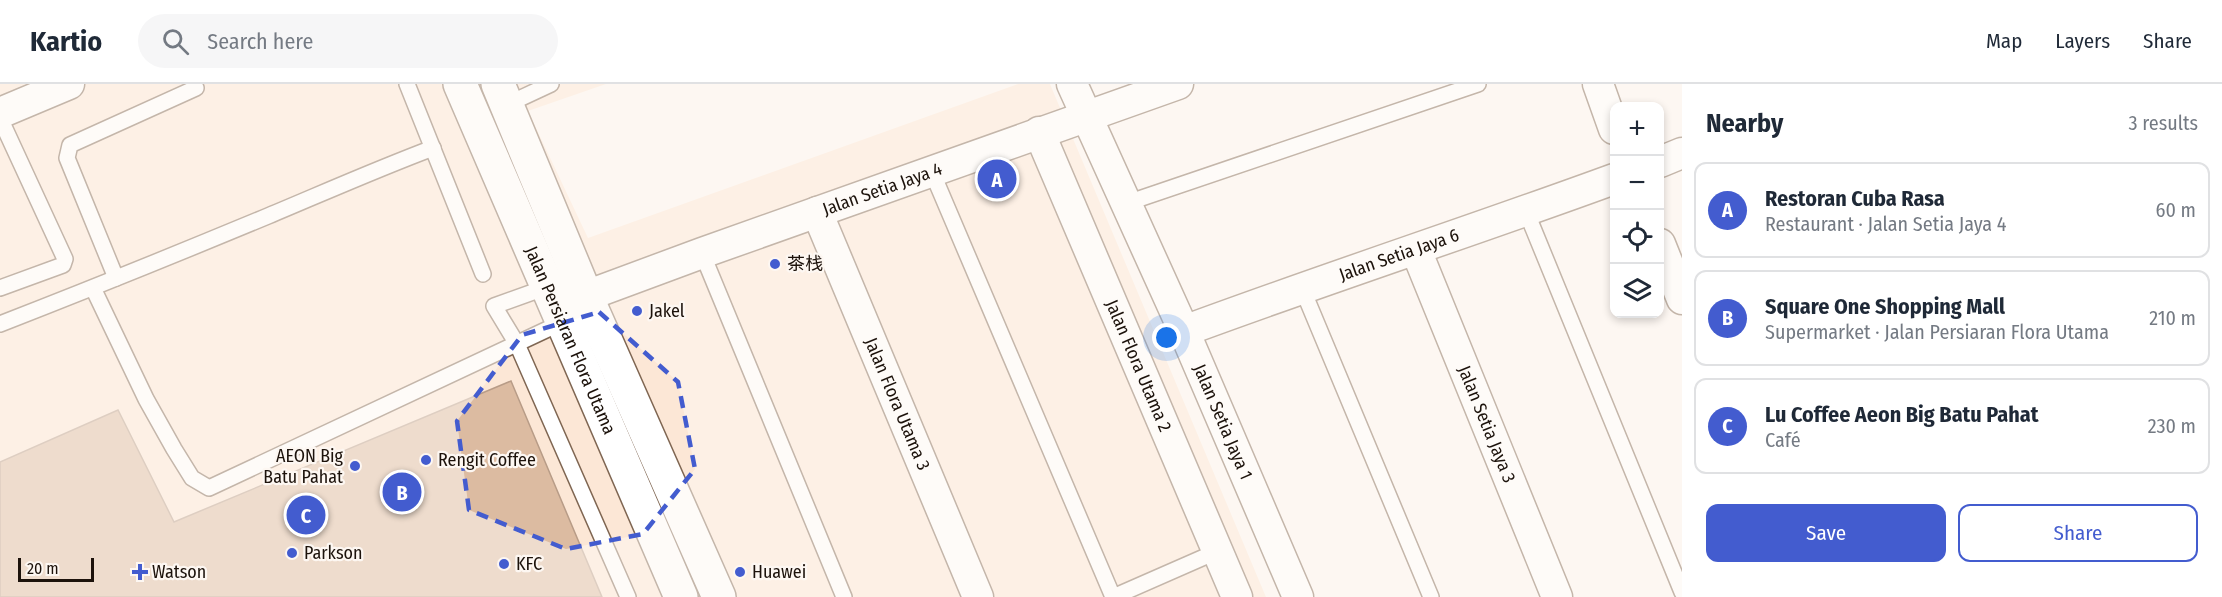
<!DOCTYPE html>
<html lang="en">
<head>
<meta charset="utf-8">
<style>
	body { margin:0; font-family:"Fira Sans Condensed","Noto Sans SC",sans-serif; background:#f6f6f7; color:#1f2937 }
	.controls { position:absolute; right:18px; top:18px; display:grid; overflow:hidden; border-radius:12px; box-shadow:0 3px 9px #0003 }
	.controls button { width:54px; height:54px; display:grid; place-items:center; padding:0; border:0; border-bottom:2px solid #e0e1e3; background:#fff; color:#1f2937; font:30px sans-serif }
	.scale { position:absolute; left:18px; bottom:15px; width:76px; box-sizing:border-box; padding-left:6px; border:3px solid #1c120b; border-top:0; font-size:16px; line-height:21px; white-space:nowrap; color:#1c120b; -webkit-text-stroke:4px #fdf7f2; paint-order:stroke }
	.you { position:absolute; left:1167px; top:254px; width:21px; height:21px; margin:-15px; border:4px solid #fff; border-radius:50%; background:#1a73e8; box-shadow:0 0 0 9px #1a73e833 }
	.badge { display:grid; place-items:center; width:39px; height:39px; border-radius:50%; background:#435ccf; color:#fff; font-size:20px; font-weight:700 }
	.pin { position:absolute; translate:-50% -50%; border:3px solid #fff; box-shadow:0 2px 6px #0006 }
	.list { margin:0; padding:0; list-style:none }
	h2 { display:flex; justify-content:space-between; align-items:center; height:78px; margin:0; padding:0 24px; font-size:26px }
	h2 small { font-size:20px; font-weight:400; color:#747a83 }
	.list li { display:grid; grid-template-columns:39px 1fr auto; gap:18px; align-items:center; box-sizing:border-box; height:96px; margin:0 12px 12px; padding:0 12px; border:2px solid #e0e1e3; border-radius:12px }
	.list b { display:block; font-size:22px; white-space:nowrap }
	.list p { margin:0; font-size:20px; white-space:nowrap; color:#747a83 }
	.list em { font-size:20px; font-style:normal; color:#747a83 }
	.actions { display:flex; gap:12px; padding:18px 24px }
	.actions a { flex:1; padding:14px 0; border:2px solid #435ccf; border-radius:12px; text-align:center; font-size:21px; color:#435ccf }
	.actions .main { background:#435ccf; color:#fff }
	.icon { flex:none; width:33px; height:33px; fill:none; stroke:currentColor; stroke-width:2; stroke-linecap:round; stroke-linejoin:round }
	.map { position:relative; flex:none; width:1682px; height:513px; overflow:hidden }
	header { display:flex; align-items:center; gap:36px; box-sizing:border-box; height:84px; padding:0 30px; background:#fff; border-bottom:2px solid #e0e1e3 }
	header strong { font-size:28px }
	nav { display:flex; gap:33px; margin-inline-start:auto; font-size:21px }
	.search { width:420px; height:54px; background:#f6f6f7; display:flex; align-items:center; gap:15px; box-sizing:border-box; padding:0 21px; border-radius:33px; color:#747a83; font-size:22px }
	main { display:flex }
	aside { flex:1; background:#fff }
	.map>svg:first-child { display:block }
</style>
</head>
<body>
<header>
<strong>Kartio</strong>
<div class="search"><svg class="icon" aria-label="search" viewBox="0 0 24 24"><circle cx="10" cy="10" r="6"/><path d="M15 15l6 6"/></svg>Search here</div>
<nav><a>Map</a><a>Layers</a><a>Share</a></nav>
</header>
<main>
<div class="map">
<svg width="1682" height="513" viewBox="0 0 1682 513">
	<rect width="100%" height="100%" fill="#fdf7f2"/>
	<polygon fill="#fce7d6" points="0,0 606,0 528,27 588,154 1018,0 1050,0 1266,513 0,513"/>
	<polygon fill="#dcbba1" stroke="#b89c87" stroke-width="1.5" points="511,297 602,513 0,513 0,378 118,326 174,438"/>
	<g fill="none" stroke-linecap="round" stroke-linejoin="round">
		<defs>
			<g id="service">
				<polyline points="407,0 483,190"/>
				<polyline points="506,21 551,0"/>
				<polyline points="0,34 65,175 63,181 0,204"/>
				<polyline points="932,88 1113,513"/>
				<polyline points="1127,119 1478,0"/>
				<polyline points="1526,127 1682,508"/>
				<polyline points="702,169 844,513"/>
				<polyline points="116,194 67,74 70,61 196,4"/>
				<polyline points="93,204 146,315 174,365 192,394 209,404 565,237"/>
				<polyline points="552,204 547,203 494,222 517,260 628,513"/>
				<polyline points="1302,204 1431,513"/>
				<path d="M 0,240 C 90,205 179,169 268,132 C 323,109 377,85 433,64"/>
				<polyline points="1113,513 1218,467"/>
			</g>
			<g id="minor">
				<path id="s1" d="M 1072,0 L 1184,247 L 1298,513"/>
				<polyline points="1598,0 1614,45"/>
				<polyline points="0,29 69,0"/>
				<path id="s2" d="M 1039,48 L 1237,513"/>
				<polyline points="1660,78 1682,69"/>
				<path id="s3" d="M 817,128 L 978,513"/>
				<polyline points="1660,160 1682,215"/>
				<path id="s4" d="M 1416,166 L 1557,513"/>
				<path id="s5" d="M 586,212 L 702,169 L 1178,0"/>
				<path id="s6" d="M 1184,247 C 1327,194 1472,147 1614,95"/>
			</g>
			<g id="tertiary">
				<path id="s7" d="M 460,0 L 681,513"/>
				<polyline points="498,0 586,212 719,513"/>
			</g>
		</defs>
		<use href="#service" stroke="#7f6652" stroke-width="18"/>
		<use href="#minor" stroke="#7f6652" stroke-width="33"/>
		<use href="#tertiary" stroke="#7f6652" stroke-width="36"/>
		<use href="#service" stroke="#fff" stroke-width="15"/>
		<use href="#minor" stroke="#fff" stroke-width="30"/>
		<use href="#tertiary" stroke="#fff" stroke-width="33"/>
	</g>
	<path d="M0 0H1682V513H0ZM 599,228 L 678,298 L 695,385 L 643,450 L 566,465 L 469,426 L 457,337 L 522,251 Z" fill="#fdf7f2" fill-opacity=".55" fill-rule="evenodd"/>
	<path fill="none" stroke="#435ccf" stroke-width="4.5" stroke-dasharray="12 8" stroke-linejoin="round" d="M 599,228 L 678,298 L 695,385 L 643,450 L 566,465 L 469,426 L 457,337 L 522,251 Z"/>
	<g fill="#435ccf" stroke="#fdf7f2" stroke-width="2">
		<circle cx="775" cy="180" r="6"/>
		<circle cx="637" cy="227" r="6"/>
		<circle cx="426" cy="376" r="6"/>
		<circle cx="355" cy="382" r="6"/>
		<circle cx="292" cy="469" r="6"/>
		<circle cx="504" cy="480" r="6"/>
		<path d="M137 479h6v6h6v6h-6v6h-6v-6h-6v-6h6z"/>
		<circle cx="740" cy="488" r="6"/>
	</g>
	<g text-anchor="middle" stroke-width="4.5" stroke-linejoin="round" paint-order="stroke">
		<g font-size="18" fill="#1c120b" stroke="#fdf7f2">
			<text dy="6" stroke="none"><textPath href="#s5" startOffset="315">Jalan Setia Jaya 4</textPath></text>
			<text dy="6" stroke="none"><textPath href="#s6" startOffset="228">Jalan Setia Jaya 6</textPath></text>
			<text dy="6" stroke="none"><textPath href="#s7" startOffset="279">Jalan Persiaran Flora Utama</textPath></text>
			<text dy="6" stroke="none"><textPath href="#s2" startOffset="254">Jalan Flora Utama 2</textPath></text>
			<text dy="6" stroke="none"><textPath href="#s3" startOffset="208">Jalan Flora Utama 3</textPath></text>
			<text dy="6" stroke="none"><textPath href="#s1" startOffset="370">Jalan Setia Jaya 1</textPath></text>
			<text dy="6" stroke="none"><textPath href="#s4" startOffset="188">Jalan Setia Jaya 3</textPath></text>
		</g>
		<g font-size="18" fill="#1c120b" stroke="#fdf7f2" text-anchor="start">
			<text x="787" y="186">茶栈</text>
			<text x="649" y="233">Jakel</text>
			<text x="343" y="378" text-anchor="end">AEON Big<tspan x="343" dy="21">Batu Pahat</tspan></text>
			<text x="438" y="382">Rengit Coffee</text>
			<text x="304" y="475">Parkson</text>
			<text x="516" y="486">KFC</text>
			<text x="152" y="494">Watson</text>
			<text x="752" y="494">Huawei</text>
		</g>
	</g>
</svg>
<div class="controls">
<button>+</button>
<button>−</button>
<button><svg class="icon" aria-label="locate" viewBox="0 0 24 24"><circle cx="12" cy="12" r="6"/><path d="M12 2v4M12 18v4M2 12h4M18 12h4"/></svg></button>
<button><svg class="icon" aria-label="layers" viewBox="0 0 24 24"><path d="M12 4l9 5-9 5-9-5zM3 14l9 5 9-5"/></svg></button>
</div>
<div class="scale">20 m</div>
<div class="you"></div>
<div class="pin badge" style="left:997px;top:95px">A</div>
<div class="pin badge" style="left:402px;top:408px">B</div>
<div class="pin badge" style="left:306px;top:431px">C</div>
</div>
<aside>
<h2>Nearby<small>3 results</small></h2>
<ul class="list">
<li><span class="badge">A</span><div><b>Restoran Cuba Rasa</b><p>Restaurant · Jalan Setia Jaya 4</p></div><em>60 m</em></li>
<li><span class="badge">B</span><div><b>Square One Shopping Mall</b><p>Supermarket · Jalan Persiaran Flora Utama</p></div><em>210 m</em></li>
<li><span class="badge">C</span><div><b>Lu Coffee Aeon Big Batu Pahat</b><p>Café</p></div><em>230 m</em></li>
</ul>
<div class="actions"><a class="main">Save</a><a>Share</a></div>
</aside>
</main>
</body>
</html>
